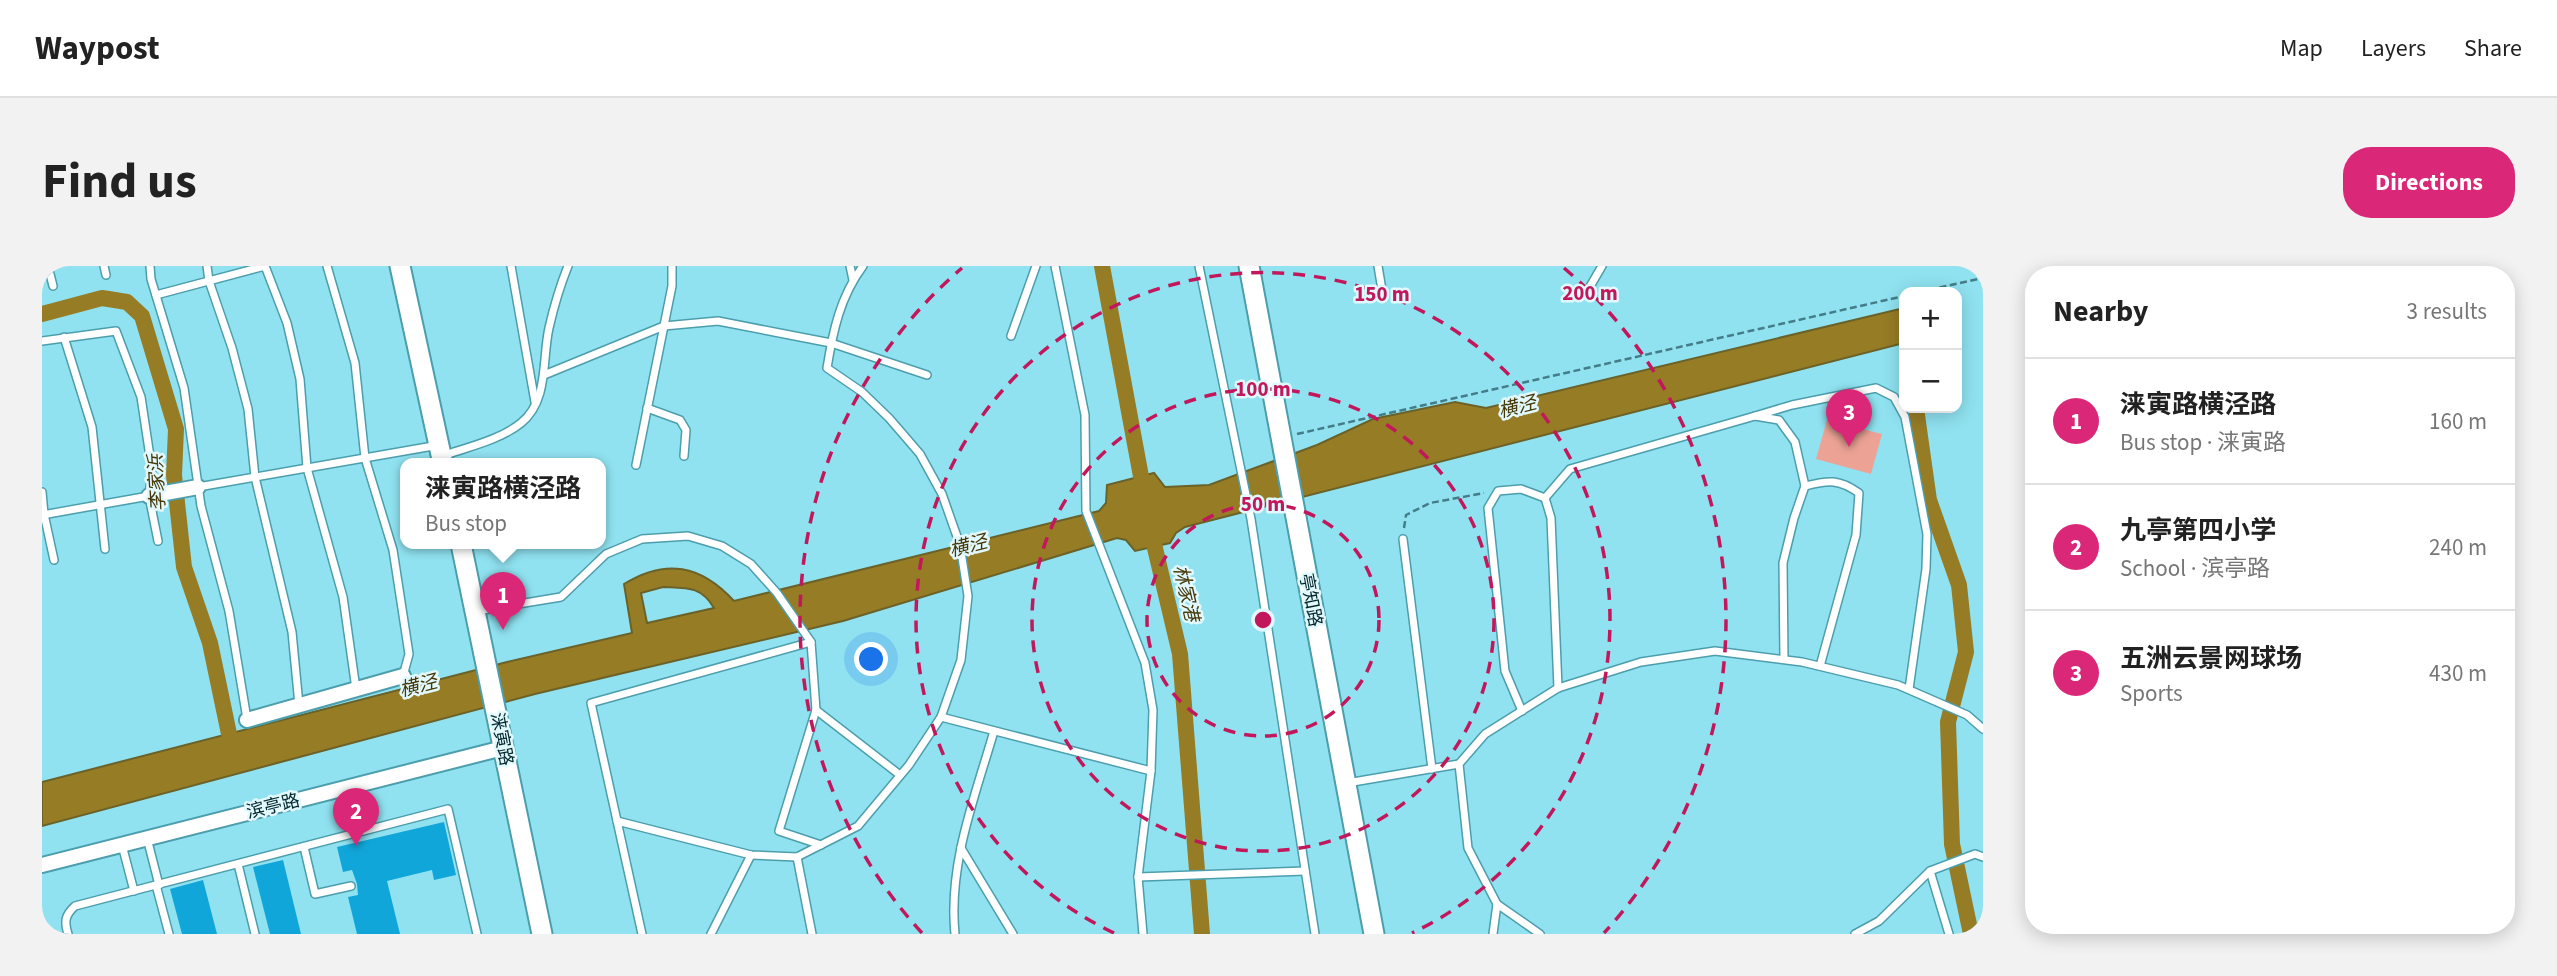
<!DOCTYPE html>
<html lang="en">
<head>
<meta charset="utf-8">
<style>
	body { margin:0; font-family:"Source Sans 3","Noto Sans SC",sans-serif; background:#f2f2f2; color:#222 }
	.controls { position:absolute; right:21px; top:21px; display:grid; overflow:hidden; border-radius:14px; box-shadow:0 4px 18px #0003 }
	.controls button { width:63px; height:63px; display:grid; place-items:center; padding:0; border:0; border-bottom:2px solid #e0e0e0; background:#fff; color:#222; font:35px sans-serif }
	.you { position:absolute; left:830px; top:394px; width:24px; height:24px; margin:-18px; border:5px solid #fff; border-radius:50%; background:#1a73e8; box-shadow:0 0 0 10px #1a73e833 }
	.badge { display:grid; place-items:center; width:46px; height:46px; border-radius:50%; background:#db2777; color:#fff; font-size:23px; font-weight:700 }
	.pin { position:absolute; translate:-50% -58px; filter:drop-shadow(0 2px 4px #0008) }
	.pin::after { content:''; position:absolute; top:37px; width:24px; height:21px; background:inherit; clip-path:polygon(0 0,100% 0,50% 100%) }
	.popup { position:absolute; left:358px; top:192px; width:206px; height:91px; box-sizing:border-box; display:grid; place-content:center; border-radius:14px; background:#fff; filter:drop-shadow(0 2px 5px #0005); font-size:23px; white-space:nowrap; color:#767676 }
	.popup b { font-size:26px; color:#222 }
	.popup::after { content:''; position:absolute; left:50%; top:100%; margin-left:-14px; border:14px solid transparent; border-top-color:#fff }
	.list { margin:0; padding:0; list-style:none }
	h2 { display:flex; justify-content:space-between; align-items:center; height:91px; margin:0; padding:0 28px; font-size:30px }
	h2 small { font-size:23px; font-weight:400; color:#767676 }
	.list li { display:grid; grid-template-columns:46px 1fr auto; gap:21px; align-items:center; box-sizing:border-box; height:126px; padding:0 28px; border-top:2px solid #e0e0e0 }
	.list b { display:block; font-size:26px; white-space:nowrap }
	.list p { margin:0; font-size:23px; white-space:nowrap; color:#767676 }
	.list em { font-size:23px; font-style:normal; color:#767676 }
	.map { position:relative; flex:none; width:1941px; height:668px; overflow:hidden; border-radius:28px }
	header { display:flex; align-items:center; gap:42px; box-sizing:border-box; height:98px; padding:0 35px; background:#fff; border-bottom:2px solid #e0e0e0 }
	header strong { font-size:33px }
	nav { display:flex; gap:38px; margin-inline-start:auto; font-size:24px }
	.intro { display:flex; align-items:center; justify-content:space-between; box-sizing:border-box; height:168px; padding:0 42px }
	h1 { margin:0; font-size:49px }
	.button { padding:18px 32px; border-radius:28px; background:#db2777; color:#fff; font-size:24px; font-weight:700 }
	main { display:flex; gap:42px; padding:0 42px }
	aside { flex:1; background:#fff; border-radius:28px; box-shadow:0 4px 18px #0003 }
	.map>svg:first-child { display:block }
</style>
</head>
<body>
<header>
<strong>Waypost</strong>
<nav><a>Map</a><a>Layers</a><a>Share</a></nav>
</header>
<div class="intro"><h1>Find us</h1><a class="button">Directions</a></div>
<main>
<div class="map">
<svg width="1941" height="668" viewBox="0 0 1941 668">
	<rect width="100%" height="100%" fill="#90e2f1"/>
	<polygon fill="#eca396" points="1785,154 1840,168 1829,208 1774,193"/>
	<path fill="#977c26" stroke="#6a6228" stroke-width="2" fill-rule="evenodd" d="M 1862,42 L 1862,77 L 1143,261 L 1134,267 L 1128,277 L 1093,285 L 1084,274 L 1075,272 L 801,355 L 493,428 L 0,560 L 0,516 L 465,396 L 590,367 L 582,318 C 624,292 659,299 692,335 L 1057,245 L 1064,237 L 1065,219 L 1112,207 L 1123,221 L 1167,219 L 1275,179 L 1331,153 L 1413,136 L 1444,142 ZM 621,321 C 645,322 659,320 672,342 L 605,357 L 599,327 Z"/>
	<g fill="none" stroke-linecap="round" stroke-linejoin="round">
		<g stroke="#977c26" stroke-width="16">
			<polyline points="1060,0 1103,232"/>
			<polyline points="0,48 60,32 85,36 100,50 134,163 132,209 142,301 168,377 191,487"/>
			<polyline points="1874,142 1887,234 1917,319 1924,386 1906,456 1910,578 1929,668"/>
			<polyline points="1108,261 1138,388 1160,668"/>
		</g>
	</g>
	<g fill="#11a6da">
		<polygon points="402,556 414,609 392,614 390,604 345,615 358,668 315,668 306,631 316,629 315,618 310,604 301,606 295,581"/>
		<polygon points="241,594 259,668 228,668 211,601"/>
		<polygon points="161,614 175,668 140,668 128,623"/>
	</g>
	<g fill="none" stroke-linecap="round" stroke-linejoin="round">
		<defs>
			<g id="lane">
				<polyline points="6,0 11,20"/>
				<polyline points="62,0 64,9"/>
				<polyline points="108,0 109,13 142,122 159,240 187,345 205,453"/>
				<polyline points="165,0 167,15 190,82 206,143 213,211 250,366 257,439"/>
				<polyline points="285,0 313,97 323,192 351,284 367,388 361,410"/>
				<polyline points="469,0 493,136"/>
				<polyline points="808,0 811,14"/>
				<polyline points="1013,0 1043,149 1044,245 1103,397 1111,444 1109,505 1096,611 1101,668"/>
				<polyline points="1157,0 1209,253 1273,668"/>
				<polyline points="1336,0 1341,30"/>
				<polyline points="1546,24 1560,0"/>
				<polyline points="114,29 223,0 245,57 258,113 265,202 301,331 314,423"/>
				<polyline points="969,70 994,0"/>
				<polyline points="22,71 50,161 63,283"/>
				<polyline points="0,75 74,65 99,131 110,204 107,230 116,275"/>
				<polyline points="502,109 622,60 676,55 789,77 885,109"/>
				<polyline points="605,142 638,154 644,164 642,190"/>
				<polyline points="1713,150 1750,139 1834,122 1852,131 1863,151 1885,268 1884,303 1867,423"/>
				<path d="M 400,190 C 426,181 458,174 479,157 C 507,135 500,92 507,62 C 512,40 518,20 526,0"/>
				<polyline points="594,199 630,20 630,0"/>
				<polyline points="156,221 397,179"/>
				<polyline points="0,226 2,248 12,294"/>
				<polyline points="1503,232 1528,203 1713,150 1737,154 1753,176 1763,220"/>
				<polyline points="0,249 107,230"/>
				<polyline points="1361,273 1390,503"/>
				<polyline points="434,345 519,331 564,288 600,273 646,270 680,280 709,298 735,327 769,376 774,444 737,565 779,579"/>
				<path d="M 1742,393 L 1741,297 L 1752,252 L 1763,220 C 1787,214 1797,213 1817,227 L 1814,269 L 1778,400"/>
				<polyline points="774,444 858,509"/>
				<polyline points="1480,445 1463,405 1446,242 1456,225 1479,223 1503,232 1509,252 1516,422"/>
				<polyline points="899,451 1109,505"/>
				<polyline points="1417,498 1443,468 1516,422 1599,396 1673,385 1760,396 1856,419 1925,449 1941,463"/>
				<polyline points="1305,517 1417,498 1426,582 1455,638 1498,668"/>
				<path d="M 575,555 L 709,589 L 755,591 L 816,560 L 867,499 L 899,451 L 919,394 L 926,330 L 918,279 L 900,228 L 878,188 L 847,152 L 820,126 L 785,102 C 791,65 798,31 821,0"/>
				<polyline points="105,572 117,619"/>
				<polyline points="80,579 92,625"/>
				<polyline points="262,581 273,628 309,620"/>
				<polyline points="919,582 971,668"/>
				<polyline points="755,591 770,668"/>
				<polyline points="196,598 213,668"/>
				<polyline points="1888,605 1907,668"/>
				<polyline points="1096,611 1263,605"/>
				<polyline points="114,619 127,668"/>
				<path d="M 26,668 C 22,656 23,649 33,640 L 406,543 L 435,668"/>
				<polyline points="600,668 549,437 769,376"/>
				<polyline points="669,668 709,589"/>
				<path d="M 913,668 C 906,598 933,531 952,465"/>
				<polyline points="1451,668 1455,638"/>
				<polyline points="1813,668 1837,655 1888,605 1933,588 1941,591"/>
			</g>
			<g id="street">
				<polyline points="107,230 156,221"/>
				<polyline points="205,454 361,410"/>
				<polyline points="0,599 461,482"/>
			</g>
			<g id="secondary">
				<polyline points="358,0 401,198"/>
				<polyline points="1207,0 1332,668"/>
				<polyline points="419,278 500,668"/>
			</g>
		</defs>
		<use href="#lane" stroke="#4c9eac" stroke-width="10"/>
		<use href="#street" stroke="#4c9eac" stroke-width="18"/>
		<use href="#secondary" stroke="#4c9eac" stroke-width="23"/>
		<g stroke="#447d88" stroke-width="2.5" stroke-dasharray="7 3.5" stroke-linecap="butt">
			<polyline points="1877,26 1941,12"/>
			<polyline points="1255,168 1862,30"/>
			<polyline points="1362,262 1364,249 1388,237 1442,227"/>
		</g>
		<use href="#lane" stroke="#fff" stroke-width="7"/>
		<use href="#street" stroke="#fff" stroke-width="14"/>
		<use href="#secondary" stroke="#fff" stroke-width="19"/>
	</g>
	<g fill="none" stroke="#c2185b" stroke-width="3.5" stroke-dasharray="12 9">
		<circle cx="1221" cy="354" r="116"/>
		<circle cx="1221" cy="354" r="231"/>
		<path d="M1072 667A347 347 0 1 1 1370 667"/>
		<path d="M880 667A463 463 0 0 1 920 2M1522 2A463 463 0 0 1 1562 667"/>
	</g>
	<g text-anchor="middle" stroke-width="5" stroke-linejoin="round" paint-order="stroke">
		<g font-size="18" fill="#02262c" stroke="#e1f8fd">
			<text transform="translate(1269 334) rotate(79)" y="6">亭知路</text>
			<text transform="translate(460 473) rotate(79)" y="6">涞寅路</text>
			<text transform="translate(231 540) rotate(-14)" y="6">滨亭路</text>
		</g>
		<g font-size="19" font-style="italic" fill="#473808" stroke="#e1f8fd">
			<text transform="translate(1475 140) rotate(-14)" y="7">横泾</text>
			<text transform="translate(114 217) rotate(-93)" y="7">李家浜</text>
			<text transform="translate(926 279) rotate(-14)" y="7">横泾</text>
			<text transform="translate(1145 327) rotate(77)" y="7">林家港</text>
			<text transform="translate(376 419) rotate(-14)" y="7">横泾</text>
		</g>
	</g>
	<circle cx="1221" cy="354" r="10" fill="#c2185b" stroke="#e1f8fd" stroke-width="3.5"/>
	<g font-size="21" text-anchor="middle" font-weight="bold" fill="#c2185b" stroke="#e1f8fd" stroke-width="5" stroke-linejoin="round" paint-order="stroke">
		<text x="1548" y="34">200 m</text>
		<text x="1340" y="35">150 m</text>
		<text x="1221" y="130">100 m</text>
		<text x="1221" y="245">50 m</text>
	</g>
</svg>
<div class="controls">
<button>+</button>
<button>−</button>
</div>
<div class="you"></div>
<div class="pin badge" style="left:461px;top:364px">1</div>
<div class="popup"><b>涞寅路横泾路</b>Bus stop</div>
<div class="pin badge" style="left:314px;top:580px">2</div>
<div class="pin badge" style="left:1807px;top:181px">3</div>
</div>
<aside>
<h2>Nearby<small>3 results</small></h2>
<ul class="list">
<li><span class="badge">1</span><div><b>涞寅路横泾路</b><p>Bus stop · 涞寅路</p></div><em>160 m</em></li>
<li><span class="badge">2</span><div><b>九亭第四小学</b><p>School · 滨亭路</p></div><em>240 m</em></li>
<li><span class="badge">3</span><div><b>五洲云景网球场</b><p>Sports</p></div><em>430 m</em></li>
</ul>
</aside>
</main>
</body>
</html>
